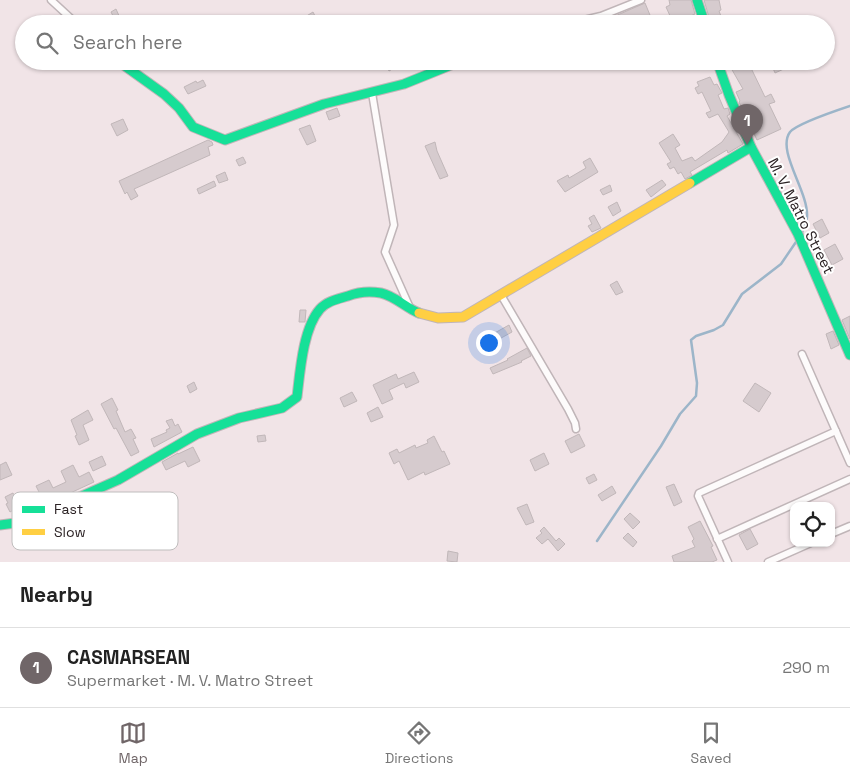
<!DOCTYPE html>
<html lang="en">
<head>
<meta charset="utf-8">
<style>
	body { margin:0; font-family:"Space Grotesk",sans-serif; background:#f2f2f2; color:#222 }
	.controls { position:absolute; right:15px; bottom:15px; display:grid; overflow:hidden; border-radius:10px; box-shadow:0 1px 4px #0004 }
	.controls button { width:45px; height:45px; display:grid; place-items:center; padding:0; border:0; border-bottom:1px solid #e0e0e0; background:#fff; color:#222; font:25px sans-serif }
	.you { position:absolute; left:488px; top:342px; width:18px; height:18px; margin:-12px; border:4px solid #fff; border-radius:50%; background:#1a73e8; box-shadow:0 0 0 8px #1a73e833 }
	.badge { display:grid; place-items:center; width:32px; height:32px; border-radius:50%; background:#706668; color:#fff; font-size:16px; font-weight:700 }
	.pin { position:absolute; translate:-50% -41px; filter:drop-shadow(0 1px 2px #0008) }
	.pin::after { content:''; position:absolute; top:26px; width:18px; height:15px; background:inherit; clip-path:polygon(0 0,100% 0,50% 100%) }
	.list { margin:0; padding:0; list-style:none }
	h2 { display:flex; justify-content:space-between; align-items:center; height:65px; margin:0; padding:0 20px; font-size:21px }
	h2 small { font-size:16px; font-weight:400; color:#767676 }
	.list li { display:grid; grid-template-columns:32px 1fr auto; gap:15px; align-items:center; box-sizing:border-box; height:80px; padding:0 20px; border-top:1px solid #e0e0e0 }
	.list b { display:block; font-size:19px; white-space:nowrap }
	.list p { margin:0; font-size:16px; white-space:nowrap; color:#767676 }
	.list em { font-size:16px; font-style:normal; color:#767676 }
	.icon { flex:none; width:28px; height:28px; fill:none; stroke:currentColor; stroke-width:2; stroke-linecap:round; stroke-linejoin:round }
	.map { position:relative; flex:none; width:850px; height:562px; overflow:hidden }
	.search { position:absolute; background:#fff; box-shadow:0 1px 4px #0004; left:15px; right:15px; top:15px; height:55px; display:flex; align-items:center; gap:12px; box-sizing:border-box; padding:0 18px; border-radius:28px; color:#767676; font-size:19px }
	.sheet { height:145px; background:#fff }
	nav { display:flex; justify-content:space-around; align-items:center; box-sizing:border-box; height:70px; border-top:1px solid #e0e0e0; background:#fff; font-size:14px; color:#767676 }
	nav a { display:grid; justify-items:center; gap:2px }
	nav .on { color:#706668 }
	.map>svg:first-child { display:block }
</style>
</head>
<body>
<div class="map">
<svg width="850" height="562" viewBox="0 0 850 562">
	<rect width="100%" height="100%" fill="#f1e4e7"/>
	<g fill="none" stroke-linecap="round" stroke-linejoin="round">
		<g stroke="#9cb5c9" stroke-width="2.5">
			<path d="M 801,235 C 803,229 807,223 807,217 C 809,192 776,151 790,132 C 797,124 838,110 850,106"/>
			<polyline points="597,541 661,446 680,414 696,396 697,383 691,340 696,336 714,330 723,325 742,294 781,264 798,239"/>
		</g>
	</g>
	<g fill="#d6cbce" stroke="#c1b7b9">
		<polygon points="669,0 691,0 695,14 688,17 690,22 682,24 681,20 675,22 673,17 671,18 666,7 670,5"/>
		<polygon points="704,0 719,0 721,10 719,11 724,24 711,24"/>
		<polygon points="645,3 652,20 642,24 597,24"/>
		<polygon points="116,9 120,18 115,20 111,12"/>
		<polygon points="313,12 316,18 308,23 305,17"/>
		<polygon points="391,61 394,68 389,71 385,63"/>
		<polygon points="743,61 751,61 754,67 751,68 765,97 771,94 775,102 769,104 781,129 757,140 739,102 740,101 736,92 743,89 731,68"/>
		<polygon points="770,61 785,61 788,67 775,73"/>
		<polygon points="710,77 714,85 717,84 722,93 718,95 724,109 728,108 730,114 727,116 743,144 728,153 727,150 690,172 692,175 685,179 681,172 678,174 674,167 670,169 667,164 671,162 659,143 673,134 680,145 675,148 682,161 692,157 695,161 722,142 727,135 729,132 718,114 709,118 706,113 711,111 702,92 698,94 695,88 699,86 697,82"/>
		<polygon points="203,80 206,86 188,94 184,87 196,81 197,83"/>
		<polygon points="337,108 340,116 329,120 326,112"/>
		<polygon points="123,119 128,130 117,136 111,124"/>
		<polygon points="310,125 316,141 307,145 299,129"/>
		<polygon points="208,140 212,142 213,145 208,147 210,155 134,189 138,196 131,200 127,192 125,194 119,181"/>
		<polygon points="435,142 437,151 448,176 440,179 425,146"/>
		<polygon points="243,157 246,163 239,166 236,160"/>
		<polygon points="590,158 598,172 565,192 557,181 568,175 569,178 586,168 583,162"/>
		<polygon points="225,172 228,180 219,183 216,176"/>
		<polygon points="662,180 666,185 651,197 646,190"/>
		<polygon points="214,181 216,186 199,194 197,189"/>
		<polygon points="610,185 612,191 603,195 600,190"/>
		<polygon points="617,202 621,211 613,216 608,207"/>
		<polygon points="594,215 601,228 592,232 588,226 592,224 589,218"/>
		<polygon points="822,219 829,233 820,238 813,224"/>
		<polygon points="835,244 843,259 832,265 824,250"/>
		<polygon points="617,281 623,292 616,295 610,285"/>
		<polygon points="300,310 306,310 305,322 299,322"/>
		<polygon points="850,316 850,339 842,320"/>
		<polygon points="509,325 512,332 494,342 491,335"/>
		<polygon points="833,331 839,345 831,349 826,334"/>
		<polygon points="527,348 531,356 521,361 522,362 493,374 490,368 508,360 507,359"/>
		<polygon points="414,372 419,382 406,388 404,383 389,390 393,399 382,404 373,385 396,374 398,379"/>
		<polygon points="194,382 197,389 190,393 187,386"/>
		<polygon points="755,383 771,393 759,412 743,401"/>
		<polygon points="352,392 357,401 344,407 340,398"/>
		<polygon points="112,398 118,410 116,411 125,432 131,429 136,438 133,439 139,452 131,456 116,428 114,429 101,404"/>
		<polygon points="378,407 383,417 371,422 367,413"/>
		<polygon points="88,410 93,420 83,425 89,440 79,445 75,436 77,435 71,420"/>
		<polygon points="172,419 175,426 178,424 182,432 154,447 151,439 167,432 166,430 170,428 166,421"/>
		<polygon points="579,434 585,446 571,453 565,441"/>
		<polygon points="265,435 266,441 258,442 257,436"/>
		<polygon points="434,436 442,452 444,451 450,464 425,475 424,472 408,480 399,461 394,464 389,453 397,449 399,453 415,445 416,448 428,443 427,440"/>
		<polygon points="193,447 200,461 188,467 185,461 166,470 162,462 178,453 178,454"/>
		<polygon points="544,453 549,464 535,471 530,460"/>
		<polygon points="102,456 106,465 93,471 89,462"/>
		<polygon points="6,462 12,475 0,480 0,465"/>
		<polygon points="73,465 79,477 89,472 94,482 23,515 19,507 10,512 6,504 8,503 5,497 13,493 17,503 39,492 36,486 49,480 53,488 66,482 61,471"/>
		<polygon points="594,474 597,480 589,484 586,478"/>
		<polygon points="674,484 682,502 674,506 666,487"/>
		<polygon points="612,486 616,493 602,501 598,495"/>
		<polygon points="527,504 534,522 526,525 517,508"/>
		<polygon points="630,513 640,522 633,529 624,519"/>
		<polygon points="700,521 713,546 711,547 717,560 712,562 674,562 672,556 695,547 692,541 694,539 688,527"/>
		<polygon points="544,527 556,541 559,538 565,544 558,551 548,539 542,544 536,538 542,533 540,531"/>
		<polygon points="750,529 758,544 747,550 739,535"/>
		<polygon points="628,533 637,542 633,547 623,538"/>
		<polygon points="448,551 458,553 457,562 447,561"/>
	</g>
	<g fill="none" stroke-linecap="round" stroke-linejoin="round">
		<defs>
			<g id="street">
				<polyline points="51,0 77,24"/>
				<polyline points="567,24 601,16 641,0"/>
				<polyline points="372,93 394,225 385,252 411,310"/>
				<polyline points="501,295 568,409 575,423 576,429"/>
				<polyline points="802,354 850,463"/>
				<polyline points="831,534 850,526"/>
				<polyline points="717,539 850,479"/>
				<polyline points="728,562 698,496 699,493 836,431"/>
				<polyline points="768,562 811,543"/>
			</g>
			<g id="fast">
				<polyline points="697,0 705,24"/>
				<polyline points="118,61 164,94 179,108 193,127 225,140 324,104 404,84 461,61"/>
				<polyline points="717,61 729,95 751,147 798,234 850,355"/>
				<polyline points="690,183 751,147"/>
				<path d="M 0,525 L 23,522 L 118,480 L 197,434 L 239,418 L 282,408 L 297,397 C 300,372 303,328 320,309 C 327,301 338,299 348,296 C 358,292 370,291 381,293 C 395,296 406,308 419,313"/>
			</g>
			<polyline id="slow" points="419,313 438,318 463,317 690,183"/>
		</defs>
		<use href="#street" stroke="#c0b5b8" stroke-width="9"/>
		<use href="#fast" stroke="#c0b5b8" stroke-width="11"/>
		<use href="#slow" stroke="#c0b5b8" stroke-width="11"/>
		<use href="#street" stroke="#fdfbfb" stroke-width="6"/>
		<use href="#fast" stroke="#16e098" stroke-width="9"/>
		<use href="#slow" stroke="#ffcf43" stroke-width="9"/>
	</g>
	<g text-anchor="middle" stroke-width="4" stroke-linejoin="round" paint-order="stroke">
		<g font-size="15" fill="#2b2224" stroke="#fff">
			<text transform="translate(801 216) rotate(63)" y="5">M. V. Matro Street</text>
		</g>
	</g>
	<rect x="12" y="492" width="166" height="58" rx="8" fill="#fff" stroke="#bfbdbd" stroke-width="1"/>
	<rect x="22" y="506" width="23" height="7" fill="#16e098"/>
	<rect x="22" y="529" width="23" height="6" fill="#ffcf43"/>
	<g font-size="14" fill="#2b2224">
		<text x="54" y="514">Fast</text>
		<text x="54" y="537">Slow</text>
	</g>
</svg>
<div class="controls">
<button><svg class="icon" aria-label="locate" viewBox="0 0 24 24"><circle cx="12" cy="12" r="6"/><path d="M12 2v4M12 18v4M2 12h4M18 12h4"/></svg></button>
</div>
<div class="you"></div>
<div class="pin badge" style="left:747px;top:145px">1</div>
<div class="search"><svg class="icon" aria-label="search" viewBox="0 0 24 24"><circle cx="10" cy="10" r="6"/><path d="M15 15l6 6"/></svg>Search here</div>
</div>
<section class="sheet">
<h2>Nearby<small></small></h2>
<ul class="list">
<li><span class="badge">1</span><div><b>CASMARSEAN</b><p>Supermarket · M. V. Matro Street</p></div><em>290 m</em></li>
</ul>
</section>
<nav>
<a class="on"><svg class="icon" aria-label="map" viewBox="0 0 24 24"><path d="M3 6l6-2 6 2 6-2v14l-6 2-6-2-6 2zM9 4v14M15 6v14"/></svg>Map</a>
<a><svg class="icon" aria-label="directions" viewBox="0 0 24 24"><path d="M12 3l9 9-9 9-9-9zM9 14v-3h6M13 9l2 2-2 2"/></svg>Directions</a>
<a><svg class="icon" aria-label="saved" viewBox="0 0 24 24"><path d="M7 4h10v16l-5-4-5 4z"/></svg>Saved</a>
</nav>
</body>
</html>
